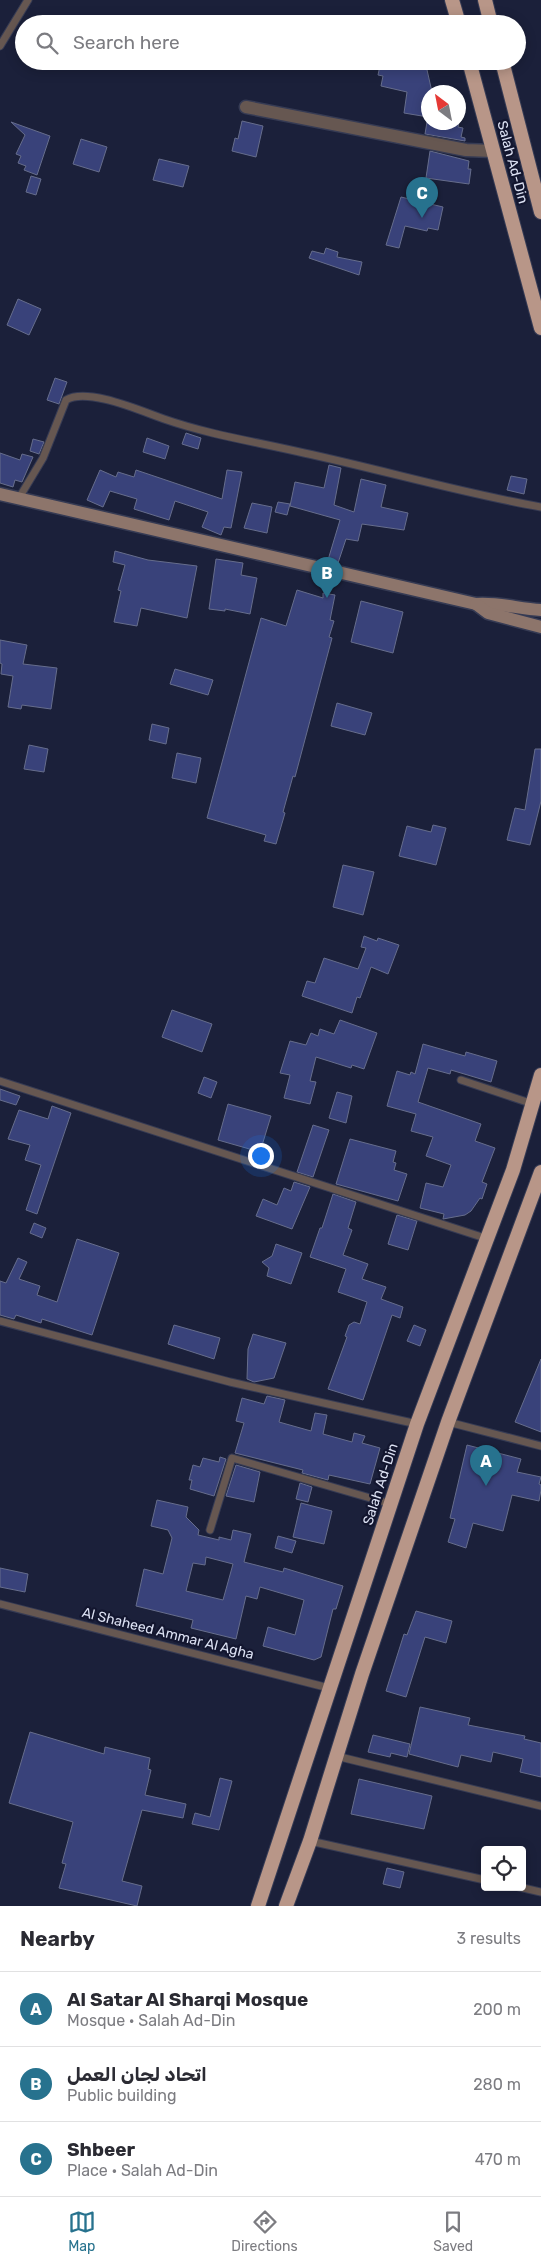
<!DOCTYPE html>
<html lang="en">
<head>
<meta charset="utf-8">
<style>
	body { margin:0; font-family:Rubik,Vazirmatn,sans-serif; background:#f7f7f7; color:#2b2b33 }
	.controls { position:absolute; right:15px; bottom:15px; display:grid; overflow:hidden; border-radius:5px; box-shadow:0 2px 12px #0003 }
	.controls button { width:45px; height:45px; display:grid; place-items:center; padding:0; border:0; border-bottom:1px solid #e1e1e2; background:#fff; color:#2b2b33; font:25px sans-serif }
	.compass { position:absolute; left:421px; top:85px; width:45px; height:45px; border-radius:50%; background:#fff; box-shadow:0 2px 12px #0003; rotate:328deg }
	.you { position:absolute; left:260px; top:1155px; width:18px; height:18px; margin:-12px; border:4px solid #fff; border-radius:50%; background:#1a73e8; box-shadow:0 0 0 8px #1a73e833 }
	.badge { display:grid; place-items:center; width:32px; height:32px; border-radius:50%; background:#27728e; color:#fff; font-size:16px; font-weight:700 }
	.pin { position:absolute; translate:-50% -41px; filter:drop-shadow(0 1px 2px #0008) }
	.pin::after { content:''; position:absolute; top:26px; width:18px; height:15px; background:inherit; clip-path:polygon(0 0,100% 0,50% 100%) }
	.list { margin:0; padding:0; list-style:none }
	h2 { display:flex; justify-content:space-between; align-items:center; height:65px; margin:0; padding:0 20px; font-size:21px }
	h2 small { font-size:16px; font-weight:400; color:#7c7c81 }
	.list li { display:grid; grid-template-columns:32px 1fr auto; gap:15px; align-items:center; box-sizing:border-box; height:75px; padding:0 20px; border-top:1px solid #e1e1e2 }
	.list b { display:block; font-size:19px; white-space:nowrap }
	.list p { margin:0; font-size:16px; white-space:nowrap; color:#7c7c81 }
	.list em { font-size:16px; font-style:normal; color:#7c7c81 }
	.icon { flex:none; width:28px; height:28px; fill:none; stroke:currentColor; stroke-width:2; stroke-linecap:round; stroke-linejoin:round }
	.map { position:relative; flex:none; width:541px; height:1906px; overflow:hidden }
	.search { position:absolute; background:#fff; box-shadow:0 2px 12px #0003; left:15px; right:15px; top:15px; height:55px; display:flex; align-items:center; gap:12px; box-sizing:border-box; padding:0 18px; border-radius:28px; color:#7c7c81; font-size:19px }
	.sheet { height:290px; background:#fff }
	nav { display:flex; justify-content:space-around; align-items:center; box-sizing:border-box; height:70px; border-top:1px solid #e1e1e2; background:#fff; font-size:14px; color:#7c7c81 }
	nav a { display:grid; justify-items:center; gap:2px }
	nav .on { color:#27728e }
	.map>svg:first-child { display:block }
</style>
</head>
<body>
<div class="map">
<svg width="541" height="1906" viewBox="0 0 541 1906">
	<rect width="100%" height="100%" fill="#1b203a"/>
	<g fill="#39427a" stroke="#666d8c" fill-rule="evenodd">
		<polygon points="381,61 425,61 432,92 428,92 428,117 404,113 407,92 381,86 383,76 378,75"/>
		<polygon points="242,121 263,126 256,157 232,151 235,138 238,139"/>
		<polygon points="11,122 50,136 37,175 24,170 26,166 18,163 21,156 16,154 25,135"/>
		<polygon points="427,122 459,122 458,127 463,128 461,137 465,138 465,141 425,134"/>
		<polygon points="81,139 107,147 99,172 73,164"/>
		<polygon points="430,151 469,161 468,169 471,169 469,184 426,178"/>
		<polygon points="159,159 189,166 183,187 153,180"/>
		<polygon points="31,176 41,179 36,195 26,192"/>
		<polygon points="401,197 443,207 438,230 428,228 427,231 405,226 399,248 386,245"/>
		<polygon points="326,248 338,252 337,257 362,262 359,275 309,258 312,251 324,254"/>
		<polygon points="18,299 41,309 29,335 7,325"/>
		<polygon points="55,378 67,382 59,404 47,400"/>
		<polygon points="186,433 201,438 198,449 182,444"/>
		<polygon points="147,438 169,446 165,459 143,452"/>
		<polygon points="33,439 44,442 39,454 30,451"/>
		<polygon points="0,453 20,460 22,454 33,457 22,482 15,480 13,487 0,483"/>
		<polygon points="329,465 341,468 334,505 354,512 361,479 386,485 381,507 408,513 404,530 362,524 358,541 346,539 338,563 329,562 328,560 340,520 290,506 295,482 324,488"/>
		<polygon points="100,470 116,477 118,472 134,477 136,470 222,499 227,470 242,472 231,528 224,527 221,535 202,527 208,512 175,501 169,520 134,509 137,499 110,491 103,507 87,500"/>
		<polygon points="511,476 527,479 524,494 507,490"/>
		<polygon points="278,502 290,504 287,515 275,512"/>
		<polygon points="252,503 272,507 267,533 244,528"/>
		<polygon points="115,551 148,560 197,566 187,618 141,608 137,626 114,622 121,591 118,590 125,565 113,562"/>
		<polygon points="216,559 243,563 241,575 257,578 250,614 225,609 225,611 209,609"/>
		<polygon points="297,590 323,598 323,593 335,595 330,620 334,621 329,637 332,638 295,777 293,776 283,812 285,813 276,844 264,841 266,835 207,818 261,618 286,626"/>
		<polygon points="361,601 403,612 393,653 351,642"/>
		<polygon points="0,640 27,645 23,664 57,668 51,709 22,705 21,709 8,707 13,676 1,674 2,664 0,663"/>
		<polygon points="175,669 213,680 208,695 170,684"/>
		<polygon points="337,703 372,713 365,735 331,726"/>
		<polygon points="152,724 169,728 166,744 149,740"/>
		<polygon points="29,745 48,749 44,772 24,769"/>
		<polygon points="535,749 541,749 541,801 530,845 507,840 515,808 525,810"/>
		<polygon points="177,753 201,758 196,783 172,778"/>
		<polygon points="433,825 446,828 436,865 399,856 407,826 431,832"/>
		<polygon points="343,865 374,872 363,915 333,907"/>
		<polygon points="364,936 377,941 378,938 399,945 388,974 371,967 360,998 357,997 352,1013 302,996 307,981 315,983 324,958 358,969 366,948 361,947"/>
		<polygon points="172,1010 212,1024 202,1052 162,1037"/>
		<polygon points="340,1020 377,1033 364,1069 352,1065 351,1068 316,1057 310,1081 316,1082 310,1104 284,1098 290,1075 280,1073 290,1041 306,1045 311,1033 318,1036 320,1029 334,1034"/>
		<polygon points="423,1044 465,1056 466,1052 497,1061 491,1082 451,1070 450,1074 428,1068 418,1102 481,1124 475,1141 495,1148 482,1182 487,1184 482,1199 480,1198 471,1211 465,1215 443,1219 444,1214 420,1208 426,1183 443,1187 451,1165 426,1156 433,1137 411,1131 416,1114 387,1106 397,1071 410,1075 411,1072 415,1074"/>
		<polygon points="204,1077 217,1082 211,1098 198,1093"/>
		<polygon points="0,1089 20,1096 16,1105 0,1100"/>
		<polygon points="337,1092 352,1096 346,1123 329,1118"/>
		<polygon points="228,1104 271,1116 260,1152 218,1140"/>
		<polygon points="52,1106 71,1113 37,1214 26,1210 41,1165 25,1160 30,1145 8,1139 19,1110 48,1119"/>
		<polygon points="313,1125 329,1130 313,1177 297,1172"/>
		<polygon points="350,1139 396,1151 393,1162 396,1163 394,1170 407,1174 398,1201 336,1184"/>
		<polygon points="294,1182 310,1187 292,1229 256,1216 263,1199 277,1205 284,1188 291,1191"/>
		<polygon points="333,1194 356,1202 348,1228 352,1230 343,1255 368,1264 362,1279 386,1287 381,1299 403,1307 400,1318 392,1315 363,1400 328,1389 347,1337 345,1336 349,1325 354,1322 360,1324 367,1302 338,1292 346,1269 310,1257 320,1228 322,1228"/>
		<polygon points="397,1215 417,1221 408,1250 388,1244"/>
		<polygon points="34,1223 46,1228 42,1238 30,1233"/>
		<polygon points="77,1239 119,1253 92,1335 42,1319 41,1323 16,1315 14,1319 0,1315 0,1281 6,1283 18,1258 27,1262 19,1279 40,1286 37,1295 57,1302"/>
		<polygon points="276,1244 302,1253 291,1284 267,1276 269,1268 262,1262 272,1256"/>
		<polygon points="174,1325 220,1338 214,1359 168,1344"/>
		<polygon points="414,1325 426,1330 420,1346 407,1341"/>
		<polygon points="253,1334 286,1343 274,1378 254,1382 247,1379 248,1349"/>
		<polygon points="541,1359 541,1432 515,1422"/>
		<polygon points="267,1396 285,1400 279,1422 311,1431 315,1413 327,1415 323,1434 352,1442 354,1433 365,1436 362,1443 380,1448 370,1484 329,1475 328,1480 302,1473 303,1470 235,1453 244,1423 236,1421 242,1398 264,1404"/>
		<polygon points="467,1445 521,1459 517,1472 541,1477 539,1484 541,1485 541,1490 539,1501 512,1495 503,1531 473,1523 466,1548 448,1542 455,1519 450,1518"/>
		<polygon points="220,1457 226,1459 214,1496 190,1489 192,1480 189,1480 193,1465 200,1467 203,1458 219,1462"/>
		<polygon points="236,1465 260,1472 254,1502 226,1496"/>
		<polygon points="300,1483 312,1487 308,1502 296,1499"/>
		<path d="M 157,1500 L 188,1507 L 186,1517 L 199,1530 L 198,1535 L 219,1540 L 219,1537 L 231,1540 L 233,1530 L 251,1534 L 244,1562 L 283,1572 L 284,1568 L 343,1586 L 336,1609 L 333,1609 L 321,1657 L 314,1660 L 263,1646 L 268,1627 L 295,1635 L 304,1600 L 260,1587 L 257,1599 L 246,1596 L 236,1639 L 191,1628 L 193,1620 L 136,1606 L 144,1569 L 163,1574 L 172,1538 L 168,1530 L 151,1526 ZM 206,1557 L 233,1564 L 223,1600 L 186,1591 L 193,1563 L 205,1565 Z"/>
		<polygon points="301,1503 332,1511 324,1544 293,1537"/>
		<polygon points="278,1536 296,1541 292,1553 275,1548"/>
		<polygon points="0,1568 28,1574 25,1592 0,1587"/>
		<polygon points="416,1611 452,1621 446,1643 425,1637 406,1697 386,1691 404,1634 407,1635"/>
		<polygon points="420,1707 470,1718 468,1725 525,1736 524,1739 541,1743 541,1777 520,1772 523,1759 493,1752 491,1762 461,1755 458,1767 409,1754"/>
		<polygon points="30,1732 104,1754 105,1747 150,1758 148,1769 151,1770 145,1795 186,1804 183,1818 142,1810 122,1881 142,1886 137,1906 59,1888 66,1864 62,1863 73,1822 9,1803"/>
		<polygon points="373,1735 410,1744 407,1757 391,1753 390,1757 368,1752"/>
		<polygon points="220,1778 232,1781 219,1830 192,1824 195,1813 210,1817"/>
		<polygon points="359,1779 432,1796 424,1829 351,1814"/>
		<polygon points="387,1868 404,1872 400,1888 383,1884"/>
	</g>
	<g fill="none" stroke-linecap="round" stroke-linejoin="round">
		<defs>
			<g id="service">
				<polyline points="0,46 28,0"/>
				<path d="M 19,498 L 43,458 L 66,400 C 87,387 141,411 164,419 C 210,435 257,442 304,453 C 383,470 461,493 541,507"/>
				<polyline points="461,1080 533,1104"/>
				<polyline points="0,1081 488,1239"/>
				<polyline points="0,1321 230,1382 417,1424"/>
				<polyline points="448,1422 541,1446"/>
				<polyline points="210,1530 232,1458 391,1504"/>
				<polyline points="0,1604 329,1688"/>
				<polyline points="336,1756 541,1806"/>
				<polyline points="310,1841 485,1880"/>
				<polyline points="519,1887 541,1892"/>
			</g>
			<polyline id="minor" points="246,107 466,150 493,151"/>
			<g id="secondary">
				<path d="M 0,494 L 476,604 C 498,602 519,609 541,610"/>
				<polyline points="476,604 488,613 541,627"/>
			</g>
			<g id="trunk">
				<polyline points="452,0 459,24"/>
				<polyline points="485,0 491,24"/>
				<polyline points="469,61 541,328"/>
				<polyline points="502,61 541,212"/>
				<polyline points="258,1906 417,1424 513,1170 541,1075"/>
				<polyline points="286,1906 310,1841 362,1674 448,1422 541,1172"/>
			</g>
		</defs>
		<use href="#service" stroke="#363b54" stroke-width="9"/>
		<use href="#minor" stroke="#363b54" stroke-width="15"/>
		<use href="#secondary" stroke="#363b54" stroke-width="15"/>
		<use href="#trunk" stroke="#363b54" stroke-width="16"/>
		<use href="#service" stroke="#665751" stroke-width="7"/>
		<use href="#minor" stroke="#665751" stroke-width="12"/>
		<use href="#secondary" stroke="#8d756b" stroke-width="12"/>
		<use href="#trunk" stroke="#b89688" stroke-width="14"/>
	</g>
	<g text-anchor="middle" stroke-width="4.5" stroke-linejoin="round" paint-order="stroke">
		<g font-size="14" fill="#dce1f3" stroke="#13162f">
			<text transform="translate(513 162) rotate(75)" y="5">Salah Ad-Din</text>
			<text transform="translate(380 1484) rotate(-72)" y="5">Salah Ad-Din</text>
			<text transform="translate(168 1633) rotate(14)" y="5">Al Shaheed Ammar Al Agha</text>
		</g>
	</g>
</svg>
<div class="controls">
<button><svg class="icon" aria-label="locate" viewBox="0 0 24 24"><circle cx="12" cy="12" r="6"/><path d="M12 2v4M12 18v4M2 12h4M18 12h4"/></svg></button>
</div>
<svg class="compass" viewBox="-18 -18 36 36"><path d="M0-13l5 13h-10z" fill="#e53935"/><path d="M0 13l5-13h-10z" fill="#7c7c81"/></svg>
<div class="you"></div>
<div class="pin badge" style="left:486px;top:1486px">A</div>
<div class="pin badge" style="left:327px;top:598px">B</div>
<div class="pin badge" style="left:422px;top:218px">C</div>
<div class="search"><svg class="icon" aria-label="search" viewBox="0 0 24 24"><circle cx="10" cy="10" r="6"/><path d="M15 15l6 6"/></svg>Search here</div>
</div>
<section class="sheet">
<h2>Nearby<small>3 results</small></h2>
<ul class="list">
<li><span class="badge">A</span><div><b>Al Satar Al Sharqi Mosque</b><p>Mosque · Salah Ad-Din</p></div><em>200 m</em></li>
<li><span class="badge">B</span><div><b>اتحاد لجان العمل</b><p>Public building</p></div><em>280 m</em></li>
<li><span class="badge">C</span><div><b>Shbeer</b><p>Place · Salah Ad-Din</p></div><em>470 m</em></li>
</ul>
</section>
<nav>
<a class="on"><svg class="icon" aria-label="map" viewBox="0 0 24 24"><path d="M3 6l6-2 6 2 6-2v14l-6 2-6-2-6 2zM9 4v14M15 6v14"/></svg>Map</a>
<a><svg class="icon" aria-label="directions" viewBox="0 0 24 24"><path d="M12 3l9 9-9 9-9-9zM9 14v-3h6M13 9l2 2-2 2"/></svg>Directions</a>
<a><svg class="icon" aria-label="saved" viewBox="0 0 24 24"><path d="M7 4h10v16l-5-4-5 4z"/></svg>Saved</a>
</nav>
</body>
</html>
